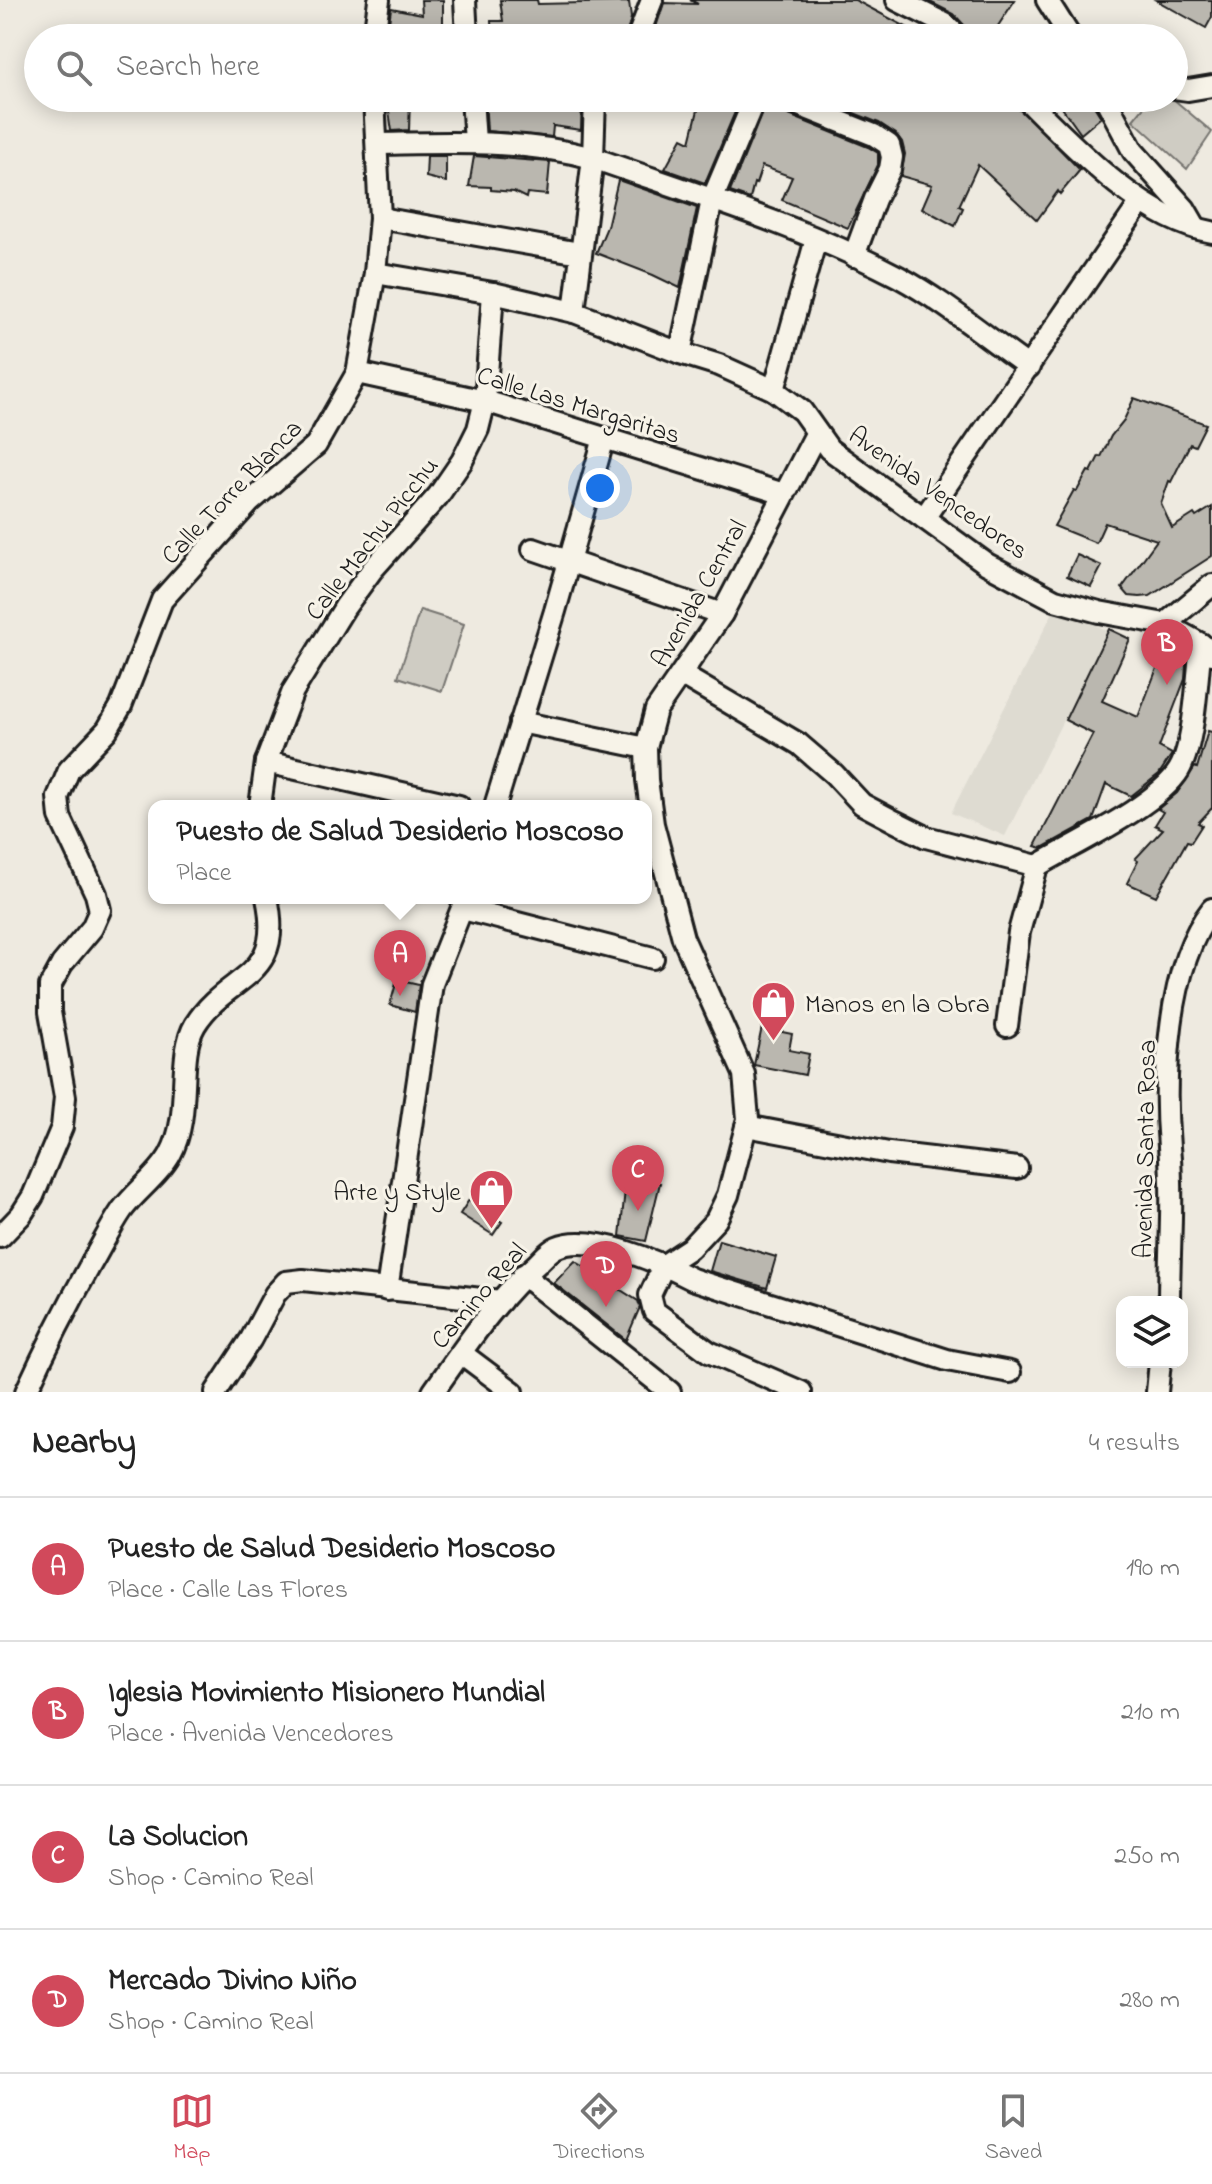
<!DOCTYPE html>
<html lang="en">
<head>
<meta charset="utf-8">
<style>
	body { margin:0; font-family:"Indie Flower",sans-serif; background:#f2f2f2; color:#222 }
	.controls { position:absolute; right:24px; bottom:24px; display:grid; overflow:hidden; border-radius:16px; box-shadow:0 4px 20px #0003 }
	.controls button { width:72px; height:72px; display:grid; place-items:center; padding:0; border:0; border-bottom:2px solid #e0e0e0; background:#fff; color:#222; font:40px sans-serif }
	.you { position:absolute; left:600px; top:488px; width:28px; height:28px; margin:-20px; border:6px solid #fff; border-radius:50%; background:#1a73e8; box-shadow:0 0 0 12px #1a73e833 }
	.badge { display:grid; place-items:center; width:52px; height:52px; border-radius:50%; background:#d1495b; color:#fff; font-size:26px; font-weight:700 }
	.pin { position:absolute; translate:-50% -66px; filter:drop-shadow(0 2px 4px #0008) }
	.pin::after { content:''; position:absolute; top:42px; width:28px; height:24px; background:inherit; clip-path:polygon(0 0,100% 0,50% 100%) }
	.popup { position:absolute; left:148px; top:800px; width:504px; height:104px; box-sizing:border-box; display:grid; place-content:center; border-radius:16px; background:#fff; filter:drop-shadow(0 2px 6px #0005); font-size:26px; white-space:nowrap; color:#767676 }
	.popup b { font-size:30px; color:#222 }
	.popup::after { content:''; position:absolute; left:50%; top:100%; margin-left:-16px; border:16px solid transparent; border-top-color:#fff }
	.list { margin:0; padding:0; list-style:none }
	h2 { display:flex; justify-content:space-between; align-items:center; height:104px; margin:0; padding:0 32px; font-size:34px }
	h2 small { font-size:26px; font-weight:400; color:#767676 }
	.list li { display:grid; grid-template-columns:52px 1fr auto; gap:24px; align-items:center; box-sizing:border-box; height:144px; padding:0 32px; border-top:2px solid #e0e0e0 }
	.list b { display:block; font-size:30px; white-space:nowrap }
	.list p { margin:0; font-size:26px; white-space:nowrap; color:#767676 }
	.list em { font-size:26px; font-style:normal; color:#767676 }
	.icon { flex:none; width:44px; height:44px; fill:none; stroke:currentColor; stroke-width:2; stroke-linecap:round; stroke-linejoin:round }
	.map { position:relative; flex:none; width:1212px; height:1392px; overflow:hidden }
	.search { position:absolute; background:#fff; box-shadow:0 4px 20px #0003; left:24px; right:24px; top:24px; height:88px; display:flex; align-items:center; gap:20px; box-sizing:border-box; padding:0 28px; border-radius:44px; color:#767676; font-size:30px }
	.sheet { height:680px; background:#fff }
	nav { display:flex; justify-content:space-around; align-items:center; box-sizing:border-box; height:112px; border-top:2px solid #e0e0e0; background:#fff; font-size:22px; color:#767676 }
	nav a { display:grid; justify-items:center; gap:4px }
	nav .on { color:#d1495b }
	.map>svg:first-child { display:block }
</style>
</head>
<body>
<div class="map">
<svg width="1212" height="1392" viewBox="0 0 1212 1392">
	<rect width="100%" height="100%" fill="#eeeae0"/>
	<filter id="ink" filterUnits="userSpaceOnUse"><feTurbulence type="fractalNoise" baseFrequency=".0125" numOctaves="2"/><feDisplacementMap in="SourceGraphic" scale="16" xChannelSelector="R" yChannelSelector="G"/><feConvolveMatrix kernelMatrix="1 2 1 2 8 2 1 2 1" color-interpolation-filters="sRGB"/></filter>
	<g filter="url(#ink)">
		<polygon fill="#dedbd1" points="1056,606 1108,631 1005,836 951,813"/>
		<g fill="#cfccc3" stroke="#767470" stroke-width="2">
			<polygon points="1151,98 1172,98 1212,132 1187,169 1133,120"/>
			<polygon points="420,610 464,624 442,691 398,677"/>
		</g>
		<g fill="#bab7af" stroke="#1c1c1c" stroke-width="2">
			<polygon points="421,0 443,0 443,38 387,38 391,8 422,14"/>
			<polygon points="500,0 537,0 538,4 629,2 631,18 626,37 588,34 589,38 492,38 491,21 503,21"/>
			<polygon points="690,0 855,0 927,38 677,38 656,27 664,3 698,4"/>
			<polygon points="926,0 1015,0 990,38 976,38 954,14"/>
			<polygon points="1156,0 1212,0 1212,17 1206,28"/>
			<polygon points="387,98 410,98 409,130 392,131"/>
			<polygon points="485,98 582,98 581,130 553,126 552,137 487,131"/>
			<polygon points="701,98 741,98 705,183 665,169 682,138 690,142"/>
			<polygon points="768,98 770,105 776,110 868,147 878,153 878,165 848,228 782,200 792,177 762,166 756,184 754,183 750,199 730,192"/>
			<polygon points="816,98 940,98 959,108 963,98 1010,98 1080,170 1060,194 1058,191 1037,220 978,165 959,206 963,208 955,226 922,208 932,185 901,176 905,154 902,142 896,134 879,123"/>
			<polygon points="1055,98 1089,98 1101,117 1081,134"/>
			<polygon points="427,156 446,156 446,182 426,177"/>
			<polygon points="474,156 550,162 547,195 527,193 526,198 514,192 491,190 491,187 469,186"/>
			<polygon points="618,180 697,208 680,288 653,275 596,253 607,227"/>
			<polygon points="1134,398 1206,424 1195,446 1190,444 1171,482 1169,481 1161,504 1172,528 1194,514 1196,517 1212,507 1212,556 1150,596 1140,597 1129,596 1122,588 1157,540 1105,523 1096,543 1054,526 1074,490 1077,491 1088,471 1091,472 1099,456 1101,457 1111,436 1124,420"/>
			<polygon points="1077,555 1102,566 1091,587 1067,576"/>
			<polygon points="1109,629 1130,639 1102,701 1138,717 1168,640 1187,651 1185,679 1159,747 1172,754 1159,774 1131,796 1106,784 1093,820 1042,848 1035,846 1093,734 1065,720"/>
			<polygon points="1208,731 1212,732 1212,808 1198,823 1202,825 1191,842 1187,841 1156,896 1127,883 1138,861 1135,859 1163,829 1155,825 1163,812 1158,809 1177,793 1195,767 1197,768"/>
			<polygon points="397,980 419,985 415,1012 390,1005"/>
			<polygon points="766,1008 786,1011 782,1032 792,1034 789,1050 809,1054 805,1075 754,1065"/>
			<polygon points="626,1181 660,1183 646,1241 620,1236"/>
			<polygon points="469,1200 502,1222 493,1235 460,1214"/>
			<polygon points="719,1240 776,1257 767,1288 710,1271"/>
			<polygon points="575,1261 638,1301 640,1307 626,1340 554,1283"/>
		</g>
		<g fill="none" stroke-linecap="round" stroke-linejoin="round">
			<defs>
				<g id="minor">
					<polyline points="465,0 467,38"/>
					<polyline points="897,0 945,24 960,38"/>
					<polyline points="1047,0 1071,38"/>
					<polyline points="374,38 379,0"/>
					<polyline points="648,38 639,34 652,0"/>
					<polyline points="1174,88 1188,90 1212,86"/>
					<polyline points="472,98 475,142"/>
					<polyline points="781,98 874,135 889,145 892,157 890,169 875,199 854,256"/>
					<path d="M 1025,98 C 1073,146 1142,220 1212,232"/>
					<polyline points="1105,98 1133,151 1185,209 1196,228"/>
					<path d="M 377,144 C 449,143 522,139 593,158 C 695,194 802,226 899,277 C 945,302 986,337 1029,367"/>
					<polyline points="380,218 580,253"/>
					<polyline points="375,273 493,293 574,312 680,353 719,365 774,390 802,411 829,449 987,564 1055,600 1099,612 1165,624 1201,644 1212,654"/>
					<polyline points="574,312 593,158 595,98"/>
					<polyline points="680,353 712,200 755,98"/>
					<polyline points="357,373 485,401 784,494"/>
					<polyline points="774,390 816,239"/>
					<polyline points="924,518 1141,202"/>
					<polyline points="533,549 722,614"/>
					<polyline points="1165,624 1212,585"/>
					<path d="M 682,675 L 799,744 L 834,774 L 862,804 L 894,821 L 926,837 L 1037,866 C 1074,844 1158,805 1179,770 C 1195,743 1197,677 1201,644"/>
					<polyline points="520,722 646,748"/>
					<polyline points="266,762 459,806"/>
					<polyline points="260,806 266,762 293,691 345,607 372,570 438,496 462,461 478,429 485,401 493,293"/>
					<polyline points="495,806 555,611 604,438"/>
					<polyline points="463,909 653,958"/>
					<polyline points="1007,1026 1019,932 1037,866"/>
					<polyline points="746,1126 889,1153 1017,1168"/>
					<polyline points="0,1237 21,1215 33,1196 62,1127 65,1097 50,1012 50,986 62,964 92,928 100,910 96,894 60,817 58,797 69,770 107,730 121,706 162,600 249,503 316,445 357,373 375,273 380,218 374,98"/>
					<polyline points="523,1275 670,1392"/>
					<polyline points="387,1290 432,984 466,898"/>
					<path d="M 1169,1302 C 1169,1252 1174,1197 1169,1147 C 1163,1078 1167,966 1212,909"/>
					<polyline points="461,1353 513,1392"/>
					<path d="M 26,1392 C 46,1348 68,1305 92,1262 C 102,1245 111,1226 122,1210 C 136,1191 159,1175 170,1155 C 193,1114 176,1057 195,1025 C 228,972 285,981 267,898"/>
					<polyline points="216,1392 251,1339 275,1294 286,1282 303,1280 501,1301"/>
					<path d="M 433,1392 C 465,1347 496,1299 538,1263 C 543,1258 550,1250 557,1247 C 591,1232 661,1263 692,1279 L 947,1360 L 1010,1372"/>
					<polyline points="801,1392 709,1352 654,1311 650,1295 664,1265 690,1248 716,1220 728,1195 748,1119 744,1074 683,938 653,824 647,780 646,748 656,710 722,614 816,434"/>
					<polyline points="1157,1392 1160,1362"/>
				</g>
			</defs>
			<use href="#minor" stroke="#1c1c1c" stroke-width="26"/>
			<use href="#minor" stroke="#f7f3e8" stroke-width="20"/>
		</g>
	</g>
	<defs>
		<symbol id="shop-pin" viewBox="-11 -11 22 30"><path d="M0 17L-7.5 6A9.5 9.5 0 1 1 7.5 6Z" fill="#d1495b" stroke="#f7f3e8"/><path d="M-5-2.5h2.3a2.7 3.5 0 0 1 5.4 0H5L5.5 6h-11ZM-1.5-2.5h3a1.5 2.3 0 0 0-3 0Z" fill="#fff"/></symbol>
	</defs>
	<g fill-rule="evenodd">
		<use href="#shop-pin" x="748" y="978" width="51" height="69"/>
		<use href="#shop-pin" x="466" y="1166" width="51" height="69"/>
	</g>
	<g text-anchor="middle" stroke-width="6" stroke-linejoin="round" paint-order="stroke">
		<g font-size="26" fill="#1c1c1c" stroke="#f7f3e8">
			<text transform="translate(579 404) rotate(17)" y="9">Calle Las Margaritas</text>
			<text transform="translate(231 491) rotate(-46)" y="9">Calle Torre Blanca</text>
			<text transform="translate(939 492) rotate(35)" y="9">Avenida Vencedores</text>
			<text transform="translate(371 538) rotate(-52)" y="9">Calle Machu Picchu</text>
			<text transform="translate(698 593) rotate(-60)" y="9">Avenida Central</text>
			<text transform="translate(1144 1149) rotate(-89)" y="9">Avenida Santa Rosa</text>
			<text transform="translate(478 1295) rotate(-49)" y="9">Camino Real</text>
		</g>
		<g font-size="26" fill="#1c1c1c" stroke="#f7f3e8" text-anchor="start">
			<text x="805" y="1012">Manos en la Obra</text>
			<text x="461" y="1200" text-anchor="end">Arte y Style</text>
		</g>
	</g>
</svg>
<div class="controls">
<button><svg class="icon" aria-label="layers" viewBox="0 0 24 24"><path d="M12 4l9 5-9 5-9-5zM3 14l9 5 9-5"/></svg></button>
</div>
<div class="you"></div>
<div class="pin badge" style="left:400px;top:996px">A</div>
<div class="popup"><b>Puesto de Salud Desiderio Moscoso</b>Place</div>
<div class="pin badge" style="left:1167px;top:685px">B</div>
<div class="pin badge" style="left:638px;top:1211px">C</div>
<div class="pin badge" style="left:606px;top:1307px">D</div>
<div class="search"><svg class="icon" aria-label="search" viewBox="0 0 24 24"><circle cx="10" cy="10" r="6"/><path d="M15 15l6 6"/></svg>Search here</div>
</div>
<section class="sheet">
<h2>Nearby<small>4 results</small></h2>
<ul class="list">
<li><span class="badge">A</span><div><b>Puesto de Salud Desiderio Moscoso</b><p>Place · Calle Las Flores</p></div><em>190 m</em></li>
<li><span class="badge">B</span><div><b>Iglesia Movimiento Misionero Mundial</b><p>Place · Avenida Vencedores</p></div><em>210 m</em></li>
<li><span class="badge">C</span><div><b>La Solucion</b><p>Shop · Camino Real</p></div><em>250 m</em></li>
<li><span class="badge">D</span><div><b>Mercado Divino Niño</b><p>Shop · Camino Real</p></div><em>280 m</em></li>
</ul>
</section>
<nav>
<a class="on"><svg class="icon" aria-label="map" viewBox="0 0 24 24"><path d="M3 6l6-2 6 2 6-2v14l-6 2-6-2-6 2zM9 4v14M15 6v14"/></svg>Map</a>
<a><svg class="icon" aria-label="directions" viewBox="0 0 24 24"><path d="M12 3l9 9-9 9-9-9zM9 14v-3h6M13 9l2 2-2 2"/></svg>Directions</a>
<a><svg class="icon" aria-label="saved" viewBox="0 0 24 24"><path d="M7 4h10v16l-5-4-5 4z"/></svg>Saved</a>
</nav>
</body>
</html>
